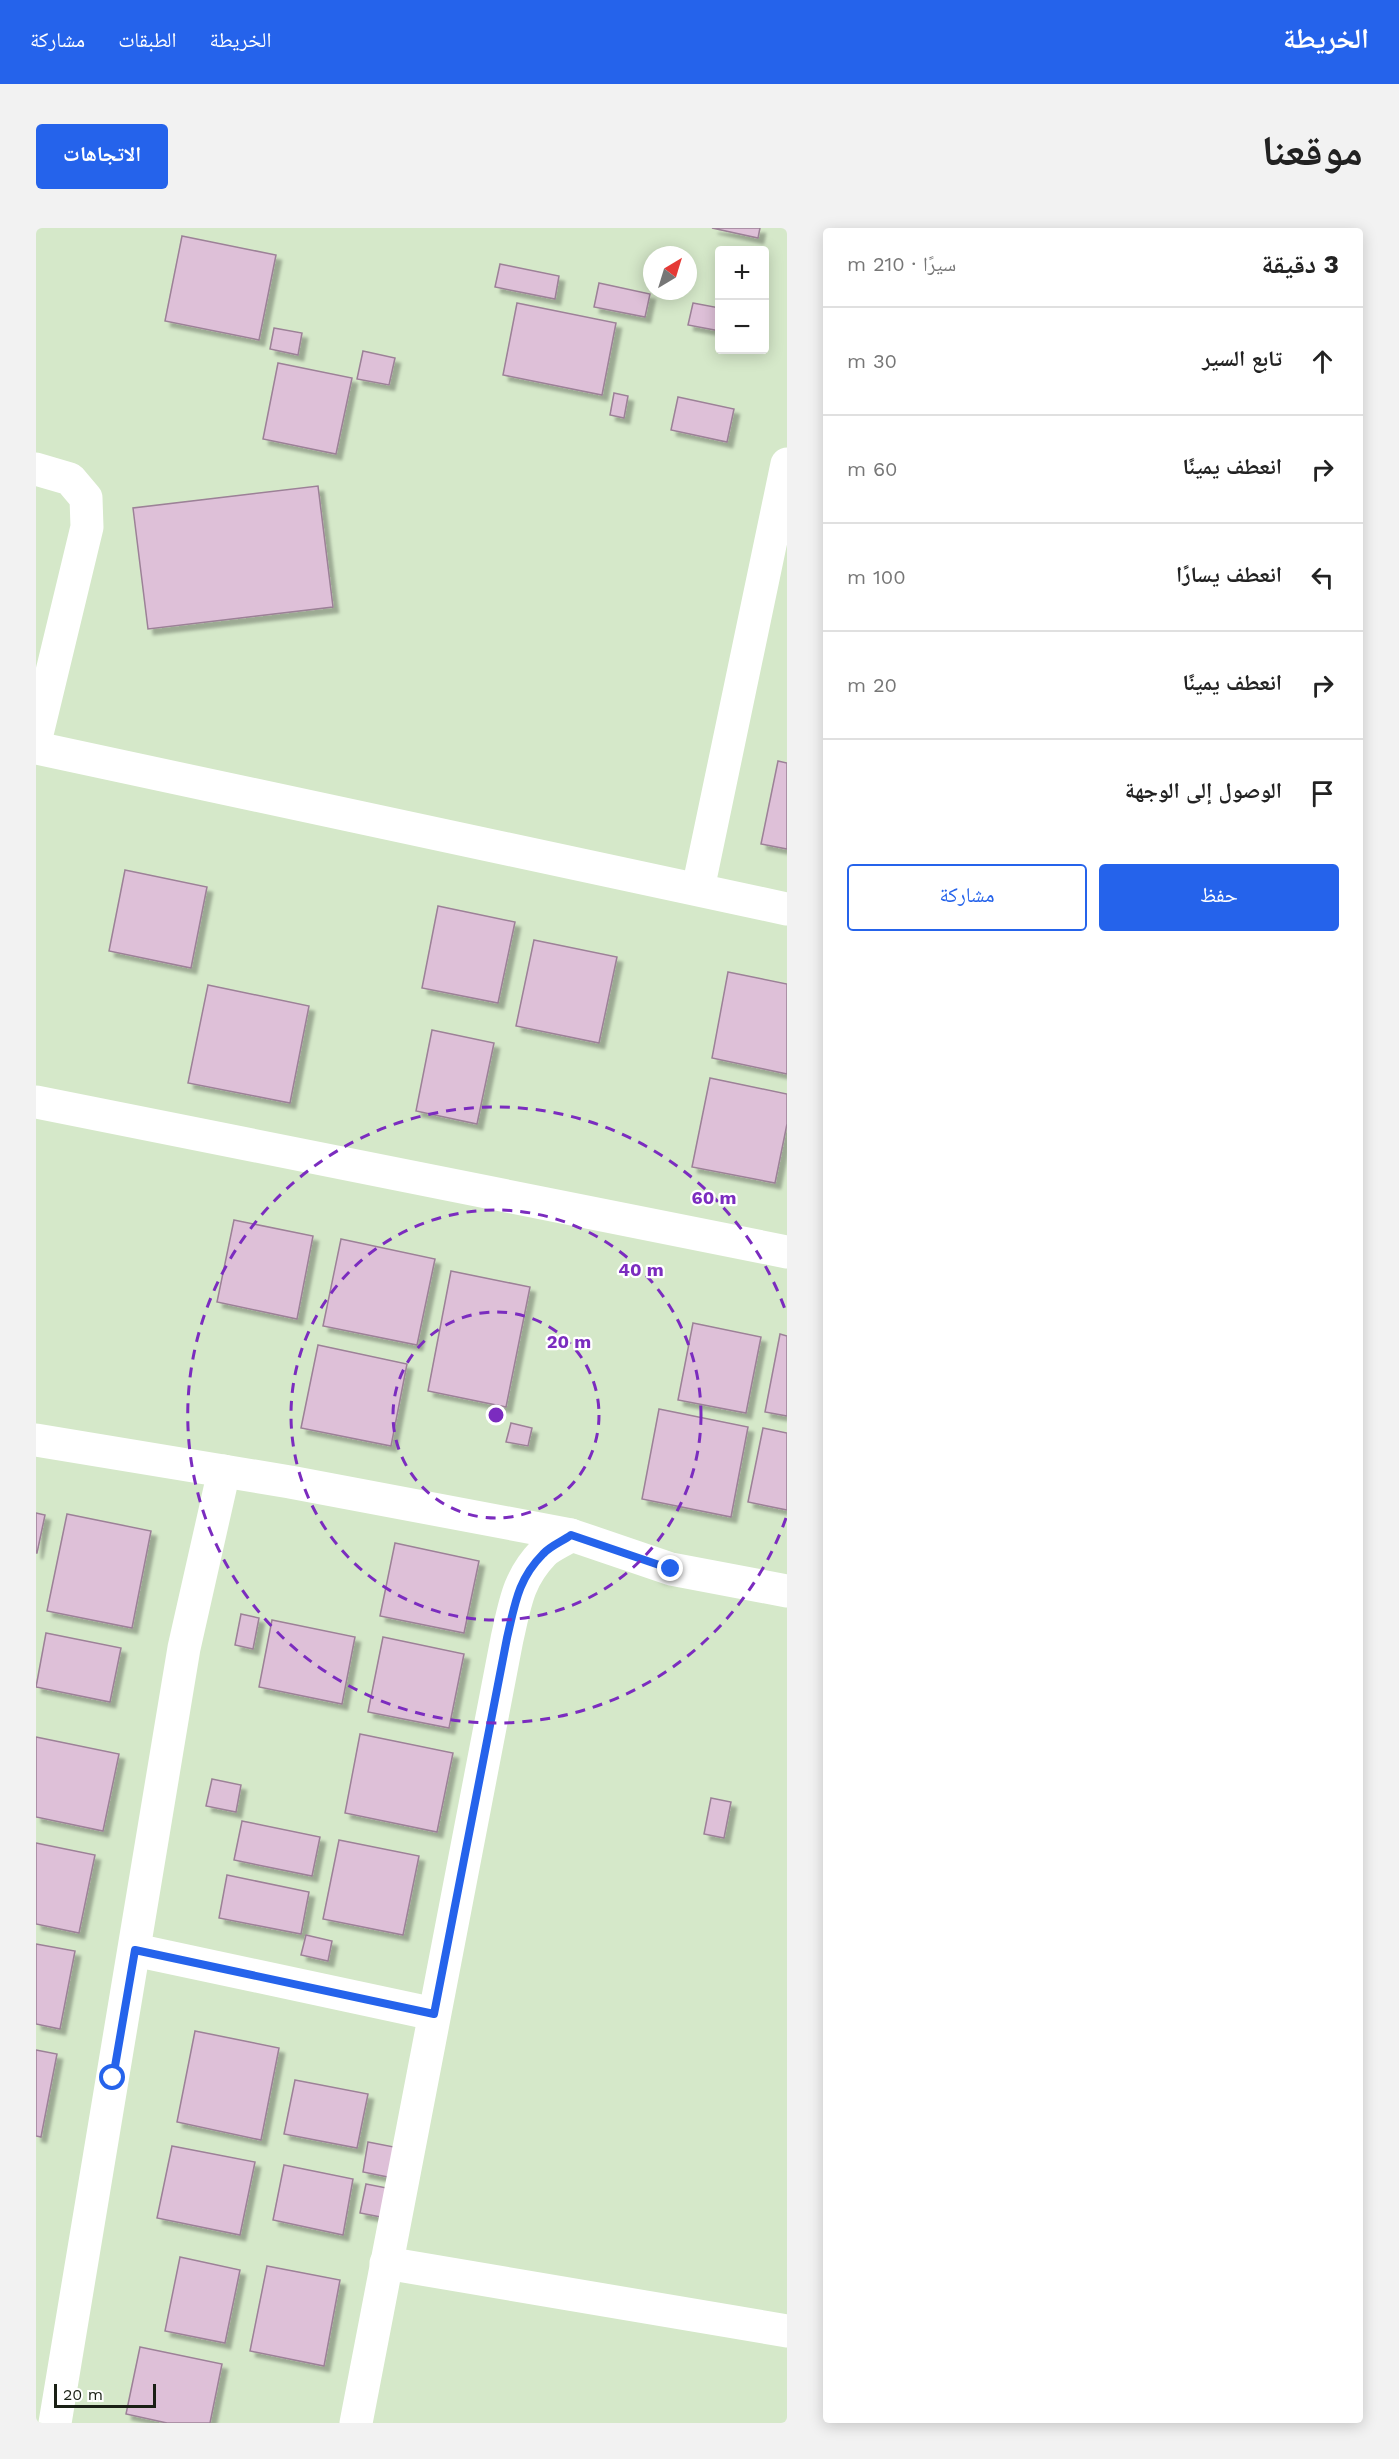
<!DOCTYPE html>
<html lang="ar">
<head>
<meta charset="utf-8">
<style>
	body { margin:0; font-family:"Work Sans","Noto Naskh Arabic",sans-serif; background:#f2f2f2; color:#222; direction:rtl }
	.controls { position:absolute; right:18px; top:18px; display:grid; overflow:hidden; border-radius:6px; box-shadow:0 3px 15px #0003 }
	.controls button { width:54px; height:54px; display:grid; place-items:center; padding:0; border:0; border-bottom:2px solid #e0e0e0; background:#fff; color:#222; font:30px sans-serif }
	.compass { position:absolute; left:607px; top:18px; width:54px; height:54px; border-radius:50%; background:#fff; box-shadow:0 3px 15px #0003; rotate:38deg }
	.scale { position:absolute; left:18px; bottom:15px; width:102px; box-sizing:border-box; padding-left:6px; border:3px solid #1a2015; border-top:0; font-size:16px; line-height:21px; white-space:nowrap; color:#1a2015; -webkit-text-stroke:4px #fff; paint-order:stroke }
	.stop { position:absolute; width:18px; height:18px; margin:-14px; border:4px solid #2563eb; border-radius:50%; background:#fff }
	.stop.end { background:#2563eb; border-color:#fff; box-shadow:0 2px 6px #0008 }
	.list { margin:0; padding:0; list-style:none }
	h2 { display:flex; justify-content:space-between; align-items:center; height:78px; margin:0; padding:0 24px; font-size:26px }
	h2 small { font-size:20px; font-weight:400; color:#767676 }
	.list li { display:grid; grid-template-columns:39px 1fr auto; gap:18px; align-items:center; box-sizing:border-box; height:108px; padding:0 24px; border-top:2px solid #e0e0e0 }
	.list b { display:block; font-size:22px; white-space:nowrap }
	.list em { font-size:20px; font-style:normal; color:#767676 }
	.actions { display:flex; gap:12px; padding:18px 24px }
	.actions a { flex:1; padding:14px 0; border:2px solid #2563eb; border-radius:6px; text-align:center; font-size:21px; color:#2563eb }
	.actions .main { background:#2563eb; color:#fff }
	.icon { flex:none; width:33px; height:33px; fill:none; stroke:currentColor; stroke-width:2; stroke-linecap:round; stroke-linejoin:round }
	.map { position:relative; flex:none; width:751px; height:2195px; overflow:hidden; direction:ltr; border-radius:6px }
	header { display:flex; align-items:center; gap:36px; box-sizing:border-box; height:84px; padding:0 30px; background:#2563eb; color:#fff }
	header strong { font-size:28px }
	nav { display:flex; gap:33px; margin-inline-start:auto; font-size:21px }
	.intro { display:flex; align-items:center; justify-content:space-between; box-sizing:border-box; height:144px; padding:0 36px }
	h1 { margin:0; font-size:42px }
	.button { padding:15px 27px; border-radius:6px; background:#2563eb; color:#fff; font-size:21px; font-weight:700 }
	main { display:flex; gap:36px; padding:0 36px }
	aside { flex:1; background:#fff; border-radius:6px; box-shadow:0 3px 15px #0003 }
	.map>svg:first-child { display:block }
</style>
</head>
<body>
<header>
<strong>الخريطة</strong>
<nav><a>الخريطة</a><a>الطبقات</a><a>مشاركة</a></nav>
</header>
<div class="intro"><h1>موقعنا</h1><a class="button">الاتجاهات</a></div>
<main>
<aside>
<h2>3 دقيقة<small>سيرًا · 210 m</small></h2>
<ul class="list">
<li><svg class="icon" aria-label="ahead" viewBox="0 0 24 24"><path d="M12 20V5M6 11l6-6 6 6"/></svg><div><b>تابع السير</b></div><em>30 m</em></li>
<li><svg class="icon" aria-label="right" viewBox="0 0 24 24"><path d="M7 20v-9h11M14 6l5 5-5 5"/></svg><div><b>انعطف يمينًا</b></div><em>60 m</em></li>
<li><svg class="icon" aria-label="left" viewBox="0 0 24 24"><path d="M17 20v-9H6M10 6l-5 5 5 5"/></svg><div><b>انعطف يسارًا</b></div><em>100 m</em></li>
<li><svg class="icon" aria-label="right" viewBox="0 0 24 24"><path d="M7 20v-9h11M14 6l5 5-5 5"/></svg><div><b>انعطف يمينًا</b></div><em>20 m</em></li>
<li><svg class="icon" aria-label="arrive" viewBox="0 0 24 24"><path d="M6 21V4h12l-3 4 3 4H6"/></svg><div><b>الوصول إلى الوجهة</b></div></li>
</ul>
<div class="actions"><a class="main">حفظ</a><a>مشاركة</a></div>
</aside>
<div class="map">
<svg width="751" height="2195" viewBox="0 0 751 2195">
	<defs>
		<filter id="shadow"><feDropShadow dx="5.5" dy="5.5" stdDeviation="1.5" flood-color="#0004"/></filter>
	</defs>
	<rect width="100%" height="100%" fill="#d5e8c9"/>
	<g fill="#dec0d8" stroke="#9c8197" stroke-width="1.5" filter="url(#shadow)">
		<polygon points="676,0 724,0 722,10"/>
		<polygon points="146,8 240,27 223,112 129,93"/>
		<polygon points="464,36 523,48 519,71 459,59"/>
		<polygon points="563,55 614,66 609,89 558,79"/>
		<polygon points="481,75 580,95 566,167 467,147"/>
		<polygon points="657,75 684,80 684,103 652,97"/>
		<polygon points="238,100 266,105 262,127 234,121"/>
		<polygon points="327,123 359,130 353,157 321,151"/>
		<polygon points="242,135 316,150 300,226 227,211"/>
		<polygon points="578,165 592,168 588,190 574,187"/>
		<polygon points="642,169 698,181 691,214 635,202"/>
		<polygon points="282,258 297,379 112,401 97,280"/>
		<polygon points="742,533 751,535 751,621 725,616"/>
		<polygon points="89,642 171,659 155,740 73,723"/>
		<polygon points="402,678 479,694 462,775 386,760"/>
		<polygon points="498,712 581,729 563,815 480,798"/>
		<polygon points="692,744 751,756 751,846 676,830"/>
		<polygon points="172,757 273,778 254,875 152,855"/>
		<polygon points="396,802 458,815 441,896 380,883"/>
		<polygon points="674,850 751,866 751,896 739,955 656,939"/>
		<polygon points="198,992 277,1008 261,1091 181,1074"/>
		<polygon points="305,1011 399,1031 381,1117 287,1098"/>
		<polygon points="415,1043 494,1059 470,1179 392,1163"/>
		<polygon points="657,1095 725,1109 710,1185 642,1172"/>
		<polygon points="744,1106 751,1108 751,1188 729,1184"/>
		<polygon points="282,1117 371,1136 355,1218 265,1200"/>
		<polygon points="623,1181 712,1199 695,1289 606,1271"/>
		<polygon points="475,1195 496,1200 492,1218 470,1214"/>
		<polygon points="727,1200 751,1205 751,1282 712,1274"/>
		<polygon points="0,1285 9,1287 1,1325 0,1325"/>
		<polygon points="31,1286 115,1303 96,1400 11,1383"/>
		<polygon points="359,1315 443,1333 428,1405 344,1388"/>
		<polygon points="205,1386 223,1390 217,1421 199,1417"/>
		<polygon points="236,1392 319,1409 306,1476 223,1459"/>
		<polygon points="10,1405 85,1420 74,1474 0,1459"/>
		<polygon points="347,1409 428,1426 413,1500 332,1484"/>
		<polygon points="324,1506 417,1525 401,1604 309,1585"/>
		<polygon points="0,1509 83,1526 67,1603 0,1589"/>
		<polygon points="176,1551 205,1557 200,1584 170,1578"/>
		<polygon points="675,1570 695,1574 688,1610 668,1606"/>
		<polygon points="206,1593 284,1609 276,1648 198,1632"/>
		<polygon points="303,1612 383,1628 367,1707 287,1691"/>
		<polygon points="0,1615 59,1627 43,1705 0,1696"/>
		<polygon points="191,1647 273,1664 265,1706 183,1690"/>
		<polygon points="270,1707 296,1713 292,1733 265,1727"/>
		<polygon points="0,1716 39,1723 24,1801 0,1796"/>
		<polygon points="159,1803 243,1820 225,1912 141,1894"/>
		<polygon points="0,1822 21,1826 5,1909 0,1908"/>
		<polygon points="259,1852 332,1866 321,1920 248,1906"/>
		<polygon points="332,1914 358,1919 352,1949 327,1944"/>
		<polygon points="136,1918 219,1934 204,2007 121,1990"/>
		<polygon points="248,1937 317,1951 307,2007 237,1992"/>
		<polygon points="330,1956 356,1961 350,1990 324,1985"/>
		<polygon points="144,2029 204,2042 189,2115 129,2103"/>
		<polygon points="231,2038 304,2052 288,2138 214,2123"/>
		<polygon points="104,2119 186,2136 174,2195 131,2195 90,2186"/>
	</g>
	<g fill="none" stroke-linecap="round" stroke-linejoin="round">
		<g stroke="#fff" stroke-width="33">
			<polyline points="0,241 34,251 50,270 51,299 0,510"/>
			<polyline points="0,520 751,681"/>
			<polyline points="662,661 751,236"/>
			<polyline points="0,874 751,1024"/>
			<polyline points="0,1212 254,1254 535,1307"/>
			<polyline points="99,1722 398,1786"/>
			<polyline points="350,2035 751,2103"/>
			<polyline points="19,2195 148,1420 188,1243"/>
			<path d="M 320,2195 L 471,1411 C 479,1376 482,1351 507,1325 C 514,1318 527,1313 535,1307 L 635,1341 L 751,1363"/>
		</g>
	</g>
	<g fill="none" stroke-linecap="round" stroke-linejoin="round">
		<path stroke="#2563eb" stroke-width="8" d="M 77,1850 L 99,1722 L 398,1786 L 471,1410 C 479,1376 482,1351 507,1326 C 514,1318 527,1313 535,1307 L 635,1341"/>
	</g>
	<g fill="none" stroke="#7b2cbf" stroke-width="3" stroke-dasharray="10 8">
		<circle cx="460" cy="1187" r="103"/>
		<circle cx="460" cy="1187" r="205"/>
		<path d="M750 1290A308 308 0 1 1 750 1084"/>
	</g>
	<circle cx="460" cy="1187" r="9" fill="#7b2cbf" stroke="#fff" stroke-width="3"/>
	<g font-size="18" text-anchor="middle" font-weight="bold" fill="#7b2cbf" stroke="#fff" stroke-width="4.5" stroke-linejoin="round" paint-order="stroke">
		<text x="678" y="976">60 m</text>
		<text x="605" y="1048">40 m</text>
		<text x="533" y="1120">20 m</text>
	</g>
</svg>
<div class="controls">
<button>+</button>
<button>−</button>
</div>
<svg class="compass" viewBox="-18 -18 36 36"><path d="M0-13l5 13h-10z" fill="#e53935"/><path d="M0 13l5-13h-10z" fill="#767676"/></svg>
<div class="scale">20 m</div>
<div class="stop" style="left:77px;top:1850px"></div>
<div class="stop end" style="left:635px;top:1341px"></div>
</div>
</main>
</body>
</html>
